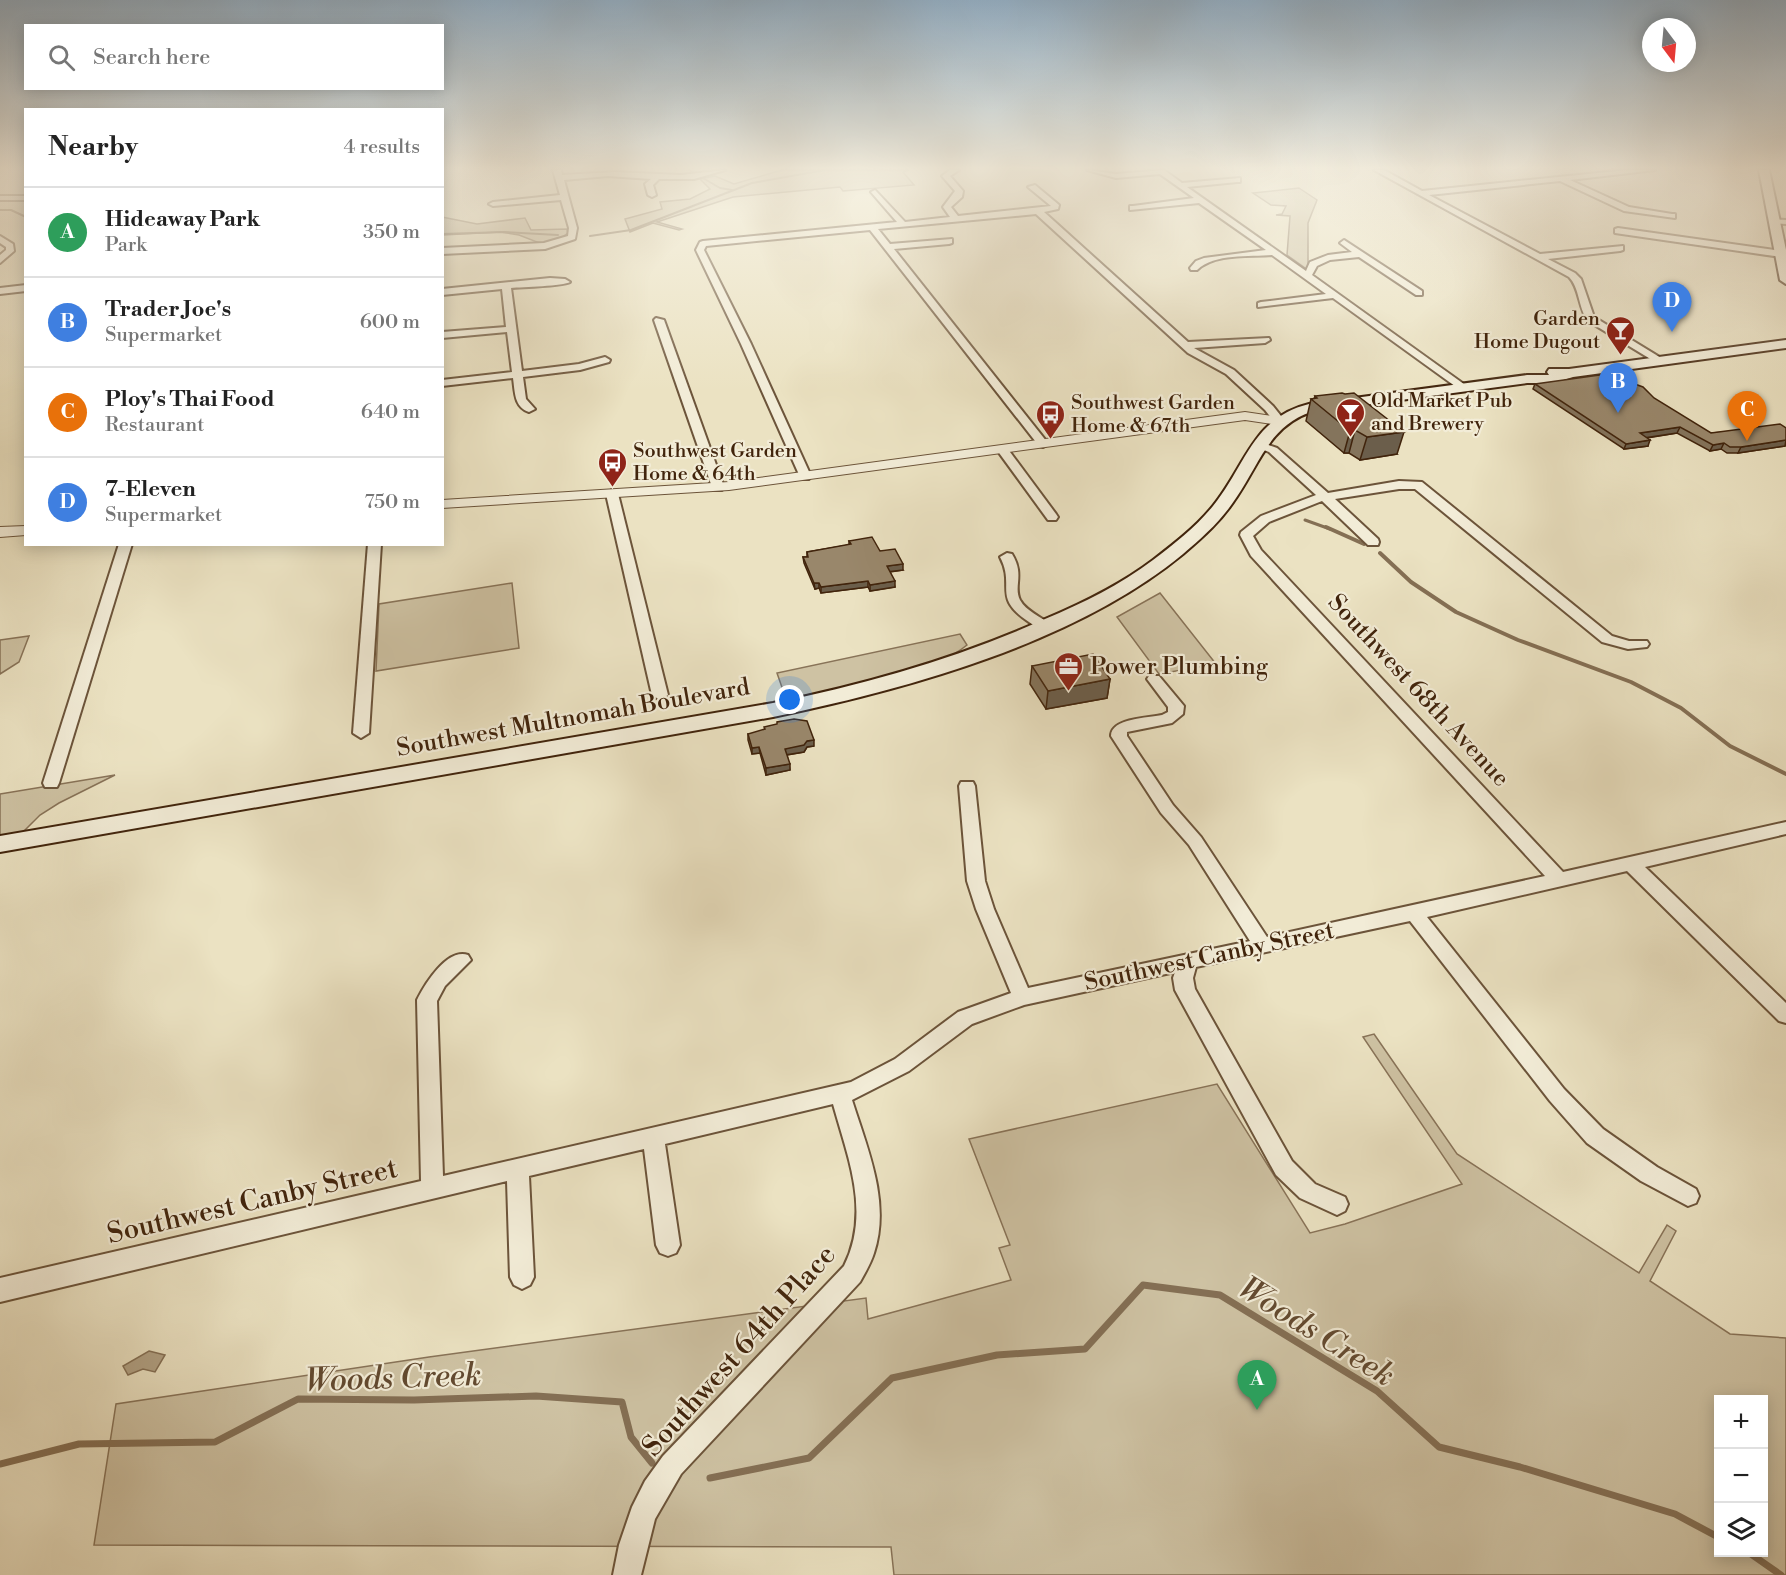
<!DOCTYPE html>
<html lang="en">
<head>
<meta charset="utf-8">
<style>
	body { margin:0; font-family:"Libre Bodoni",serif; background:#f2f2f2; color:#222 }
	.controls { position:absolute; right:18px; bottom:18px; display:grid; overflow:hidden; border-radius:0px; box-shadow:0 3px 15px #0003 }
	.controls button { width:54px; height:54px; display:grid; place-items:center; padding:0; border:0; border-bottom:2px solid #e0e0e0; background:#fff; color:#222; font:30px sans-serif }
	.compass { position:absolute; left:1642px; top:18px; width:54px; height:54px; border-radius:50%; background:#fff; box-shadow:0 3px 15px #0003; rotate:164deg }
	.you { position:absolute; left:790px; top:700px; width:21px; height:21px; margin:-15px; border:4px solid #fff; border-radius:50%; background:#1a73e8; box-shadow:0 0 0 9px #1a73e833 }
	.badge { display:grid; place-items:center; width:39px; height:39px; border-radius:50%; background:#b45309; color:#fff; font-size:20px; font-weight:700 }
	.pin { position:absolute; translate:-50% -50px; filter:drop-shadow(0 2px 3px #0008) }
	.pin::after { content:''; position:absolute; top:32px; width:21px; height:18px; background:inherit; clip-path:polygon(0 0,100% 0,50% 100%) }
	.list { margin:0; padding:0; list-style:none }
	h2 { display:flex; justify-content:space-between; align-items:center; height:78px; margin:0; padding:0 24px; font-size:26px }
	h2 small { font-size:20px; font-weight:400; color:#767676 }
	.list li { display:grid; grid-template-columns:39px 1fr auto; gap:18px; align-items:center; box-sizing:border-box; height:90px; padding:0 24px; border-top:2px solid #e0e0e0 }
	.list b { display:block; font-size:22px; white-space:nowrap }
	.list p { margin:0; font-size:20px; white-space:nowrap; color:#767676 }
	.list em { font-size:20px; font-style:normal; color:#767676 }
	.icon { flex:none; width:33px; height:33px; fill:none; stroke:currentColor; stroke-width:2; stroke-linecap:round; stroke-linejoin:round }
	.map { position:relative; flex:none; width:1786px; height:1575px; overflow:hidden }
	.search { position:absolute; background:#fff; box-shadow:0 3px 15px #0003; left:24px; top:24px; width:420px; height:66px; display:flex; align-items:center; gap:15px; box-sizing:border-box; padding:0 21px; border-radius:0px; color:#767676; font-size:22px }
	.panel { position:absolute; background:#fff; box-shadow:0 3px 15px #0003; left:24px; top:108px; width:420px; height:438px; border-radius:0px }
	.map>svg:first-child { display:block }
</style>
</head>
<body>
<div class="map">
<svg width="1786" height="1575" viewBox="0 0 1786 1575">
	<rect width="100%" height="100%" fill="#ebe2c2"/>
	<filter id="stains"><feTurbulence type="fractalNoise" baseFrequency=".00333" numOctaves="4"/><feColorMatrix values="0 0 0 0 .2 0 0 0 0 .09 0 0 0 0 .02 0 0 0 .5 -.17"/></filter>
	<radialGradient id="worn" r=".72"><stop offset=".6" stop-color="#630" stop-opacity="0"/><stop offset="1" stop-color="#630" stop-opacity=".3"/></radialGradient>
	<g fill="#cec2a3" stroke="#887358" stroke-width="1.5" fill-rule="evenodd">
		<polygon points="782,170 909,170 903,172 914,185 843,191 840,187 733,197 657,222 682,229 679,230 653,223 630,232 625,219 662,209 660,202 690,199 710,189 700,179 715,176 734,184"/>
		<polygon points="1299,188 1317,200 1308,223 1308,270 1287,255 1290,216 1276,215 1282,214 1286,206 1271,205 1253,193"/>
		<polygon points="442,217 477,224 525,218 531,230 567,229 568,233 558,240 542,244 519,235 501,232 443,235"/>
		<polygon points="512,583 519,648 376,671 379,604"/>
		<polygon points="1160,593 1216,664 1159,674 1117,617"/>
		<path d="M 960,634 L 967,645 C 930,676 835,690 786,699 L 777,673 Z"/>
		<polygon points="29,636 19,662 0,674 0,640"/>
		<polygon points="115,775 59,803 40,815 23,832 0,836 0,794"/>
		<path d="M 1374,1034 L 1457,1154 L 1639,1273 L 1667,1225 L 1676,1231 L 1650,1281 L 1730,1334 L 1786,1338 L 1786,1575 L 894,1575 L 891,1547 L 94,1545 L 116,1404 L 429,1357 L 866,1298 L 868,1319 L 1011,1280 L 999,1248 L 1010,1245 L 969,1139 L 1217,1084 L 1310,1233 L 1345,1224 L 1462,1184 L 1363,1037 ZM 1718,1400 L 1764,1400 L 1764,1552 L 1718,1552 Z"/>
	</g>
	<polygon fill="#b1a184" stroke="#846f54" stroke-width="1.5" points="149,1351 165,1355 155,1372 143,1369 128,1375 123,1366"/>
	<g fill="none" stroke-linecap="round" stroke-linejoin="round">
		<g stroke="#846f54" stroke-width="2">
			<polyline points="689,170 720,188 732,190"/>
			<polyline points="0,210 11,210 26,217"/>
			<polyline points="442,234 504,232 558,235"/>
			<polyline points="590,236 631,230 752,183 825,170"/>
		</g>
		<polyline stroke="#846f54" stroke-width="3" points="1305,520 1330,529"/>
		<g stroke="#846f54" stroke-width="4">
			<polyline points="1326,527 1364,544"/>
			<polyline points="1380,553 1411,582 1456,612 1518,640 1631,682 1681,708 1730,746 1786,774"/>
		</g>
		<g stroke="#846f54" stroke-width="7">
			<polyline points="0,1464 79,1444 215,1442 298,1399 414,1400 536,1396 622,1402 631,1437 652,1463"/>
			<polyline points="710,1478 809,1458 892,1378 997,1355 1085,1349 1143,1285 1220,1295 1377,1391 1439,1447 1520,1467 1675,1514 1718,1537"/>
			<polyline points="1748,1552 1781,1575"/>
		</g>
		<defs>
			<g id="minor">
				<polygon points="553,170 561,170 562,175 615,172 681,175 725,170 694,179 659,179 653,185 656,195 652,197 648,195 645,184 651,179 608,176 564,180 577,228 575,239 545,249 442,254 442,248 544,243 568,236 569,228 561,200 493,206 489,204 493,202 560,195"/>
				<polygon points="950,170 959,170 950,176 963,191 962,197 951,207 958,216 1051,206 1028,187 1035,185 1059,205 1058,209 1044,212 1188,342 1269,338 1270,340 1265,343 1194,348 1234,370 1273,406 1285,421 1283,423 1275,423 1265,410 1226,374 1188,353 1036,214 878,229 890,244 952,239 952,243 949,244 894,249 1047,442 1049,444 1043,447 1039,446 870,230 706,246 704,250 751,344 811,476 809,479 801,479 741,344 696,250 700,242 703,241 897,222 871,192 875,190 905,222 950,217 943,207 955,191 942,176"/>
				<path d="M 1087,170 L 1116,174 L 1164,170 L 1182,183 L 1240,178 L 1240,182 L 1237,182 L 1187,187 L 1306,271 L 1310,262 L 1328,255 L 1352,252 L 1340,243 L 1344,240 L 1422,291 L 1422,295 L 1416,295 L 1359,257 L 1330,260 L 1317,266 L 1312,275 L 1468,387 L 1467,389 L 1459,389 L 1333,298 L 1258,307 L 1258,303 L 1261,302 L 1326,294 L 1272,255 C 1249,257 1215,253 1197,270 L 1191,270 L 1190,268 L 1196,261 L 1204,258 L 1266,250 L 1199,203 L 1130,210 L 1130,206 L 1133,206 L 1194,198 L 1160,174 L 1116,178 Z"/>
				<path d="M 1374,170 L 1384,170 L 1422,191 L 1627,170 L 1655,170 L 1570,180 L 1629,207 L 1672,214 L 1675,214 L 1675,218 L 1624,211 L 1560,181 L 1429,195 L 1540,254 L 1623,246 L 1623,250 L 1620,251 L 1548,259 L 1575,273 L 1581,279 L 1594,317 L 1666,361 L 1657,363 L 1588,321 C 1578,308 1580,288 1569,277 Z"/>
				<rect x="0" y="196" width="26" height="4"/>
				<polygon points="1770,219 1786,220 1786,224 1770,223"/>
				<polygon points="1618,228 1781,251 1785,254 1781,257 1615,233 1615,229"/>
				<polygon points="0,236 13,244 14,251 0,263 0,255 6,250 6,247 0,243"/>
				<path d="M 550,278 L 565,279 L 570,282 C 564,286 522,287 511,288 L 522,371 L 579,364 L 605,357 L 610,360 L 609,362 L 580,370 L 523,377 L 526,399 L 535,409 L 529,412 C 514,407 515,392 513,378 L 442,386 L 442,380 L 512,372 L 507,332 L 442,338 L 442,332 L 506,327 L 502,289 L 442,295 L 442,289 Z"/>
				<polygon points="26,285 26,291 0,294 0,288"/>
				<polygon points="656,318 664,320 724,487 722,490 714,490 712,487 654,320"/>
				<path d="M 1260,442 L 1277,448 L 1328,493 L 1399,481 L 1422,482 L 1612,636 L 1629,641 L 1647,641 L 1649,644 L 1647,647 L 1628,649 L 1602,642 L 1415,489 L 1399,489 L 1335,499 L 1378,539 L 1379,542 L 1378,545 L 1368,545 L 1322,501 L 1269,522 L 1253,536 L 1261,550 L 1563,872 L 1786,822 L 1786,834 L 1645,867 L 1786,1003 L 1786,1023 L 1779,1021 L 1627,871 L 1427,917 L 1564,1089 L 1603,1129 L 1657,1167 L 1696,1189 L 1699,1196 L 1696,1203 L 1688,1206 L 1641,1181 L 1587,1143 L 1550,1101 L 1410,921 L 1196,967 L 1193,978 L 1195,989 L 1292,1161 L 1315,1184 L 1345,1197 L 1348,1204 L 1345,1211 L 1337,1215 L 1300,1198 L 1276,1175 L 1175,990 L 1173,978 L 1175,972 L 1024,1005 L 972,1024 L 909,1071 L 852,1100 C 867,1148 891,1202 874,1253 C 871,1263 865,1273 860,1282 L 681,1474 L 655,1519 L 641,1575 L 613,1575 L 619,1545 L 632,1507 L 645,1481 L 663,1456 L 844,1266 C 871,1212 848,1158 833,1104 L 665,1144 L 680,1245 L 676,1253 L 668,1256 L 660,1253 L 656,1245 L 644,1149 L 529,1176 L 534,1277 L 530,1285 L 522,1289 L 514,1285 L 510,1277 L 507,1181 L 0,1302 L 0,1278 L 421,1181 L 417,1000 C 425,984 447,948 468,955 L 471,960 L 445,986 L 437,1001 L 443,1176 L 851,1082 L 895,1059 L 958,1012 L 1011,993 L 976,909 L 967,881 L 959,786 L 961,782 L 973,782 L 975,786 L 985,881 L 994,909 L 1028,988 L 1250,941 L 1189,845 L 1161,813 L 1111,736 C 1111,718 1148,718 1162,715 L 1168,712 L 1168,707 L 1147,679 L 1149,676 L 1159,676 L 1184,706 L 1183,714 L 1172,723 L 1127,732 L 1127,736 L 1173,805 L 1201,837 L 1267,937 L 1545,876 L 1251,556 L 1240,535 L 1241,532 L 1261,516 L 1316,495 L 1269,452 L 1256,447 L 1256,443 Z"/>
				<polygon points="1003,447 1007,448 1056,514 1058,517 1056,520 1048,520 997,450"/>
				<polygon points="612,490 618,494 668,695 660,700 652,695 606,494"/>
				<polygon points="119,544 132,544 59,783 57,787 45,787 43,783"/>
				<polygon points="368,544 381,544 369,733 361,738 353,733"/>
				<path d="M 1007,553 L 1012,554 C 1025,575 1013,586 1020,600 C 1026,611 1041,617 1050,624 L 1052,627 L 1050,630 C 1041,632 1036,627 1029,622 C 991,597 1016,587 1000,557 Z"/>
			</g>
			<g id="tertiary">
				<polygon points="1245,412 1279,417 1286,421 1279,425 1245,420 729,490 442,508 442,500 729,482"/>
				<polygon points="26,526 26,535 0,537 0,527"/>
			</g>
			<g id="secondary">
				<polygon points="1759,170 1769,170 1786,250 1786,284 1780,280"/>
				<path d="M 1786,340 L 1786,348 L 1573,377 L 1554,383 L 1527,383 L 1311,412 C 1269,426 1259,465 1236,498 C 1222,520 1203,537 1183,554 C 1075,643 908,689 773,717 L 0,852 L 0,836 L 773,703 C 867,684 958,658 1045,619 C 1083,603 1120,585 1153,560 C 1174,544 1196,527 1213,506 C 1246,466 1252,418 1309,404 L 1527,375 L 1549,375 L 1547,372 L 1549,369 L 1569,369 Z"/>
			</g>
		</defs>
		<use href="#minor" stroke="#6c543a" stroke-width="4"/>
		<use href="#tertiary" stroke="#6c543a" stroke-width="2"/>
		<use href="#secondary" stroke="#41240c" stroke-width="4"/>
		<use href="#minor" fill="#f2ecd7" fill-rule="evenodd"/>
		<use href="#tertiary" fill="#f2ecd7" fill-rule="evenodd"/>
		<use href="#secondary" fill="#f2ecd7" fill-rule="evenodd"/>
	</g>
	<g fill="#84745c" stroke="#41240c" stroke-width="1.5">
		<polygon points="1535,384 1711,433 1786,428 1786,444 1785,446 1738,453 1727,453 1721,449 1710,451 1677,433 1647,438 1648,446 1624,449 1533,389"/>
		<polygon points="1315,396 1397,454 1360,460 1349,453 1344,453 1306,421 1311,399 1314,399"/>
		<polygon points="849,541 880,551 903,570 890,572 895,587 870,591 868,587 821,593 819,588 815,589 804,563 803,557 807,557 807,552 849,545"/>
		<polygon points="1032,666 1110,679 1107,698 1046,709 1030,684"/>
		<polygon points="748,734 814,746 807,747 804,752 787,755 790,770 766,775 760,753 752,754 748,740"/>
	</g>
	<g fill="#6b5e4b" stroke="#41240c" stroke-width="1.5">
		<polygon points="1680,427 1677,433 1637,439 1640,433"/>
		<polygon points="1355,430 1349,453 1344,453 1350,431"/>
		<polygon points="1404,432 1397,454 1360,460 1367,437"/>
		<polygon points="1650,440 1648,446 1624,449 1626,444"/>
		<polygon points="1786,440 1785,446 1738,453 1741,447"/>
		<polygon points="1724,443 1721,449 1710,451 1713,445"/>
		<polygon points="903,564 903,570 887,572 887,566"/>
		<polygon points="868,581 868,587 821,593 821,587"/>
		<polygon points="895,581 895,587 870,591 870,585"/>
		<polygon points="814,583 819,583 819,588 815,589"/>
		<polygon points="1110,679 1107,698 1046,709 1048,691"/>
		<polygon points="814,740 814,746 807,747 804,752 785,755 785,749 807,741"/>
		<polygon points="759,747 760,753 752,754 752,748"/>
		<polygon points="790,764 790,770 766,775 766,768"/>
	</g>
	<g fill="#99876b" stroke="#41240c" stroke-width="1.5">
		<polygon points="1607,374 1643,387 1654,398 1711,433 1780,424 1786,428 1786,440 1741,447 1730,447 1724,443 1713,445 1680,427 1640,433 1650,440 1626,444 1535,384"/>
		<polygon points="1342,393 1345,394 1354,393 1404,432 1367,437 1355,430 1350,431 1311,399 1317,398 1315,396"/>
		<polygon points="872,537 880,551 895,549 903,564 887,566 895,581 870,585 868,581 821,587 819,583 814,583 803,557 808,557 807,552 851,544 849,541"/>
		<polygon points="1093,654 1110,679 1048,691 1032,666"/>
		<polygon points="794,719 807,721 814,740 807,741 804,745 785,749 790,764 766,768 759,747 752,748 748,734 765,729 764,727 777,724 777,722"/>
	</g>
	<linearGradient id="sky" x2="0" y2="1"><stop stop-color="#92acc0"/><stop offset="0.43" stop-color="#f6f2e4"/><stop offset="1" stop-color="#f6f2e4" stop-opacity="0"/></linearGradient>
	<rect width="1786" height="391" fill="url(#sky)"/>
	<defs>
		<symbol id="bar-pin" viewBox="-11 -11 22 30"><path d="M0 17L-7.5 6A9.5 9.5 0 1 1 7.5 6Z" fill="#8f2418" stroke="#f2ecd7"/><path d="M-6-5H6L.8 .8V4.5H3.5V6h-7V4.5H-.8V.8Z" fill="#fff"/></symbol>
		<symbol id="bus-pin" viewBox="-11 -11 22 30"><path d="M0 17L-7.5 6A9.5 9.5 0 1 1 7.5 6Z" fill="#8f2418" stroke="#f2ecd7"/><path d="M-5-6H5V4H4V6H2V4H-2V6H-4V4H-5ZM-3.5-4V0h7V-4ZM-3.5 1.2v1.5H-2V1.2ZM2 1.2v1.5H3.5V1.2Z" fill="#fff"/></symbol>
		<symbol id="office-pin" viewBox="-11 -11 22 30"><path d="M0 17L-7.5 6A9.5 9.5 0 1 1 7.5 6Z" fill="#8f2418" stroke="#f2ecd7"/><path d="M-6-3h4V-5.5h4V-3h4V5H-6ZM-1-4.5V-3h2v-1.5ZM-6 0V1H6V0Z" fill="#fff"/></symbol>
	</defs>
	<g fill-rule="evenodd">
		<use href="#bar-pin" x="1604" y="314" width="33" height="45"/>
		<use href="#bar-pin" x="1334" y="396" width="33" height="45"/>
		<use href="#bus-pin" x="1034" y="398" width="33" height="45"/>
		<use href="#bus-pin" x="596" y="446" width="33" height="45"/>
		<use href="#office-pin" x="1052" y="650" width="33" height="45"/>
	</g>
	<g text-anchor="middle" stroke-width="4.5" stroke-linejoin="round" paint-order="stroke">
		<g font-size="20" fill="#41240c" stroke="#f2ecd7" text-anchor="start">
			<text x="1600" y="325" text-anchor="end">Garden<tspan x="1600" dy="23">Home Dugout</tspan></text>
			<text x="1371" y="407">Old Market Pub<tspan x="1371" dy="23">and Brewery</tspan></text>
			<text x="1071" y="409">Southwest Garden<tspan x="1071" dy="23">Home &amp; 67th</tspan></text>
			<text x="633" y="457">Southwest Garden<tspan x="633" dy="23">Home &amp; 64th</tspan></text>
		</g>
		<g font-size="24" fill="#41240c" stroke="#f2ecd7" text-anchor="start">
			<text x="1090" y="674">Power Plumbing</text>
		</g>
		<g font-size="24" fill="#41240c" stroke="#f2ecd7">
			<text transform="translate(1419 690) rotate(47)" y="8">Southwest 68th Avenue</text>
			<text transform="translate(573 717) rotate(-10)" y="8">Southwest Multnomah Boulevard</text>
			<text transform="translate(1209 956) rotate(-12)" y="8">Southwest Canby Street</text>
		</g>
		<g font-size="28" fill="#41240c" stroke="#f2ecd7">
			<text transform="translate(252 1200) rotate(-13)" y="10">Southwest Canby Street</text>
			<text transform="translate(738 1350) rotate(-48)" y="10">Southwest 64th Place</text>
		</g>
		<g font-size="32" font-style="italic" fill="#634a30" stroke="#f2ecd7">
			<text transform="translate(1317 1331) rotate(32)" y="11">Woods Creek</text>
			<text transform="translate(393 1377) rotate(-2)" y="11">Woods Creek</text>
		</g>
	</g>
	<rect width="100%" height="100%" filter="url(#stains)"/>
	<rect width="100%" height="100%" fill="url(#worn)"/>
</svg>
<div class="controls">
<button>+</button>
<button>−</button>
<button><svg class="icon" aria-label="layers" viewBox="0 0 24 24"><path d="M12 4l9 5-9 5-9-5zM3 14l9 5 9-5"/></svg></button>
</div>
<svg class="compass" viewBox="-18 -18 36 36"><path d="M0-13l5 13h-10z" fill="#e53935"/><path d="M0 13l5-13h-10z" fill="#767676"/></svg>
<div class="you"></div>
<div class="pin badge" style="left:1257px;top:1410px;background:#2e9e5b">A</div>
<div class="pin badge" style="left:1618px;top:413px;background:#3f7fe0">B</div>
<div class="pin badge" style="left:1747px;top:441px;background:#e8710a">C</div>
<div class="pin badge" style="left:1672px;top:332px;background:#3f7fe0">D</div>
<div class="search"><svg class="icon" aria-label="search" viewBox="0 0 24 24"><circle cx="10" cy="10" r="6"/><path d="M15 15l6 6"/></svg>Search here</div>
<section class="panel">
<h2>Nearby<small>4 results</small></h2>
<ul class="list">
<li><span class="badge" style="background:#2e9e5b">A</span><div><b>Hideaway Park</b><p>Park</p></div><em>350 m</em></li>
<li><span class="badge" style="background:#3f7fe0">B</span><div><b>Trader Joe's</b><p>Supermarket</p></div><em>600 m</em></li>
<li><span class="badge" style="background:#e8710a">C</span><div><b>Ploy's Thai Food</b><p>Restaurant</p></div><em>640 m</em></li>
<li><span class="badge" style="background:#3f7fe0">D</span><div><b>7-Eleven</b><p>Supermarket</p></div><em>750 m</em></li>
</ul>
</section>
</div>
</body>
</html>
